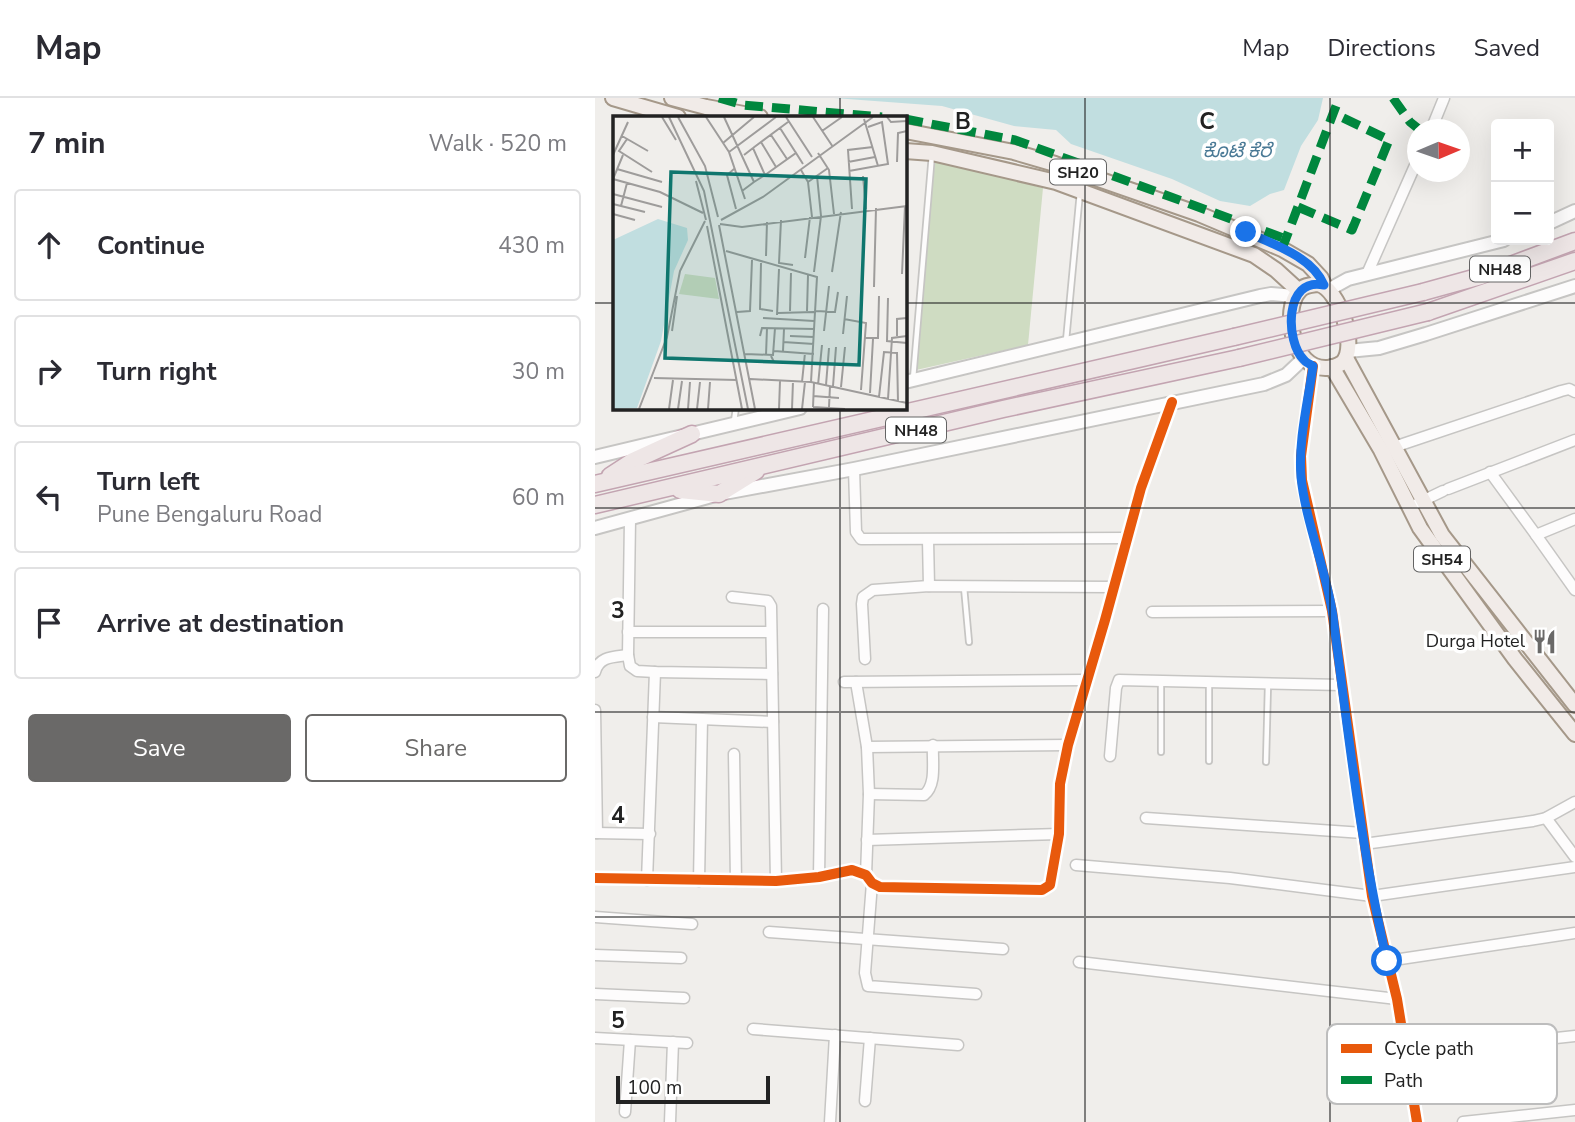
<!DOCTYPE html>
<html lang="en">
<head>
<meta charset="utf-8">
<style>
	body { margin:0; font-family:"Nunito Sans","Noto Sans Kannada",sans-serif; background:#f2f2f3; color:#2b2b33 }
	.controls { position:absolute; right:21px; top:21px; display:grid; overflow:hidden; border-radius:7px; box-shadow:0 7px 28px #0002 }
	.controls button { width:63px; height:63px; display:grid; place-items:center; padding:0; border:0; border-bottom:2px solid #e1e1e2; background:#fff; color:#2b2b33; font:35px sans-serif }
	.compass { position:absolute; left:812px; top:21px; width:63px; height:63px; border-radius:50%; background:#fff; box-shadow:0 7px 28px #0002; rotate:88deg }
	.scale { position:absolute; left:21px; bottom:18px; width:154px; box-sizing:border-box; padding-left:7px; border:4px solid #222; border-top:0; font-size:19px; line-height:24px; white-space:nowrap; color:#222; -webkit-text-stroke:5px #fff; paint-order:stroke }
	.stop { position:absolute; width:21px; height:21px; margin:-16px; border:5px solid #1a73e8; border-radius:50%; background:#fff }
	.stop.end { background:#1a73e8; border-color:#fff; box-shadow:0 2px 7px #0008 }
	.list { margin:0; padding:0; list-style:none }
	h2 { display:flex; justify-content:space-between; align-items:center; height:91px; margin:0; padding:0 28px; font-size:30px }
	h2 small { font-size:23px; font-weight:400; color:#7c7c81 }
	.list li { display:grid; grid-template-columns:46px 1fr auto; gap:21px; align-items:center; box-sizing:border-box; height:112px; margin:0 14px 14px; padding:0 14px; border:2px solid #e1e1e2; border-radius:7px }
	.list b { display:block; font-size:26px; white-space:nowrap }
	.list p { margin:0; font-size:23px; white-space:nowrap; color:#7c7c81 }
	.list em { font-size:23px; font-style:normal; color:#7c7c81 }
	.actions { display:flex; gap:14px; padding:21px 28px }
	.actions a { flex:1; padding:16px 0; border:2px solid #6a6968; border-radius:7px; text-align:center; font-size:24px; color:#6a6968 }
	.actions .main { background:#6a6968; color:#fff }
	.icon { flex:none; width:38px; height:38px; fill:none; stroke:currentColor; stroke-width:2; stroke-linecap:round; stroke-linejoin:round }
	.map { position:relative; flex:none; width:980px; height:1024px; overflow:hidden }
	header { display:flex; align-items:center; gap:42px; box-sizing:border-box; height:98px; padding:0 35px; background:#fff; border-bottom:2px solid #e1e1e2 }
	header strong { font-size:33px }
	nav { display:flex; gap:38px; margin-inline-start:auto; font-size:24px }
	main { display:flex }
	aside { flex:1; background:#fff }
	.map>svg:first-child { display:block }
</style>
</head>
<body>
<header>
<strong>Map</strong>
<nav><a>Map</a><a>Directions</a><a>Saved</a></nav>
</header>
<main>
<aside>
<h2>7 min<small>Walk · 520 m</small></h2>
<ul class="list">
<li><svg class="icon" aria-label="ahead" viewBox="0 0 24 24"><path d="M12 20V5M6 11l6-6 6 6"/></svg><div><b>Continue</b></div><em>430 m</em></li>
<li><svg class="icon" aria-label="right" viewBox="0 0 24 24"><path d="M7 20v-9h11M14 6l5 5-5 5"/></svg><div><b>Turn right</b></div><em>30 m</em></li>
<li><svg class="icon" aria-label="left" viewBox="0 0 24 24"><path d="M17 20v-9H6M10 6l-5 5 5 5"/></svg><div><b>Turn left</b><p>Pune Bengaluru Road</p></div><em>60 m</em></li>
<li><svg class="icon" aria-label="arrive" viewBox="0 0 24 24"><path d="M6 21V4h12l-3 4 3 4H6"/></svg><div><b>Arrive at destination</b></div></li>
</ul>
<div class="actions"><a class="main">Save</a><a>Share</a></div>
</aside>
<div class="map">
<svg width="980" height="1024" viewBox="0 0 980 1024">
	<rect width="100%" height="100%" fill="#f0eeeb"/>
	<polygon fill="#cfdcc2" points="340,62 448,90 433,247 321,272"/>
	<polygon fill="#c1dee0" points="239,0 728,0 723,22 706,48 689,92 675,96 655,108 625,103 577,81 476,46 461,32 419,28 347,8"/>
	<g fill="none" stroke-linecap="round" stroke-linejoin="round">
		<defs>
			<g id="service">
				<polyline points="471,243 485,94"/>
				<polyline points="318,281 337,56"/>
				<polyline points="139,323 141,310"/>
				<polyline points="369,489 374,544"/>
				<polyline points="566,582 566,654"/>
				<polyline points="614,663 614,584"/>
				<polyline points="671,664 673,586"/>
			</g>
			<g id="minor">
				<polyline points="836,32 849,0"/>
				<polyline points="772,176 822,63"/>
				<polyline points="718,268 706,358 707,382 737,513 777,798 802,901 822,1024"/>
				<polyline points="799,349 966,293 974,291 980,294"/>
				<polyline points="259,371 261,434 266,441 532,440"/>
				<polyline points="895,374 941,437 980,421"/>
				<polyline points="853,391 980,342"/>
				<polyline points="823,405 848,393"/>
				<polyline points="35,421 33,557 35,568 42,573 60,574 177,576"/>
				<polyline points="941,437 980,492"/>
				<polyline points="333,442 334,488"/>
				<polyline points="137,499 173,503 176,508 181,783"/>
				<polyline points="557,514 737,513"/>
				<polyline points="33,534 176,534"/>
				<polyline points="270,561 267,506 268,499 278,492 334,488 519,489"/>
				<path d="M 0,574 C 4,558 19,559 33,557"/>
				<polyline points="249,584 491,582"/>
				<polyline points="261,584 272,649 274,696 271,777"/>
				<polyline points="0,612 2,735"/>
				<polyline points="58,619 178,624"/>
				<polyline points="272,649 473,647"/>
				<polyline points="139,656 141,783"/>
				<polyline points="515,658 521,590 524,582 747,587"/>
				<path d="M 274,696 L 329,697 C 342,687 337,663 338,647"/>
				<polyline points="551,720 768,735"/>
				<polyline points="951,720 980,759"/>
				<polyline points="0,735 55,736"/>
				<polyline points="272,742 464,736"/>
				<polyline points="769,746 938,723 951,720 980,704"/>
				<polyline points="481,767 635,780 777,798 980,769"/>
				<polyline points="224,779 228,511"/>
				<polyline points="0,780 181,783 224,779 257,772 271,777 277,785 285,789 447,792 455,787 464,736 465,686 473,647 510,522 546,390 577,304"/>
				<polyline points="52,782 60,574"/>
				<polyline points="104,783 107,621"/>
				<polyline points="277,785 270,875 273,888 381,896"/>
				<polyline points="0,819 97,826"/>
				<polyline points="174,834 408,851"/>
				<polyline points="0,857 86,860"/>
				<polyline points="792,863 980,835"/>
				<polyline points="484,864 802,901"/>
				<polyline points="0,896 89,900"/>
				<polyline points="158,931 363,947"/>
				<polyline points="0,940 92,945"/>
				<polyline points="813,956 980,938"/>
				<polyline points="270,1003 275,940"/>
				<polyline points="30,1014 35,942"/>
				<polyline points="75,1024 78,944"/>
				<polyline points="235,1024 240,937"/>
				<polyline points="868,1024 980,1012"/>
			</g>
			<g id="tertiary">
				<polyline points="954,125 980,113"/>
				<polyline points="735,191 753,181 909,142"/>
				<polyline points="753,253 784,250 831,236 980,188"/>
				<polyline points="310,284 665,198 676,196 700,198"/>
				<polyline points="0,359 205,310"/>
				<polyline points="0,430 124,396 259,371 669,286 691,277 708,261"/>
			</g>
			<g id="primary">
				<polyline points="18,0 83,19"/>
				<polyline points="77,0 111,9 165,19"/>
				<polyline points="310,33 419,54 460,66 604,116 687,151 713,166 726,180 729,187"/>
				<polyline points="310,53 337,55 461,84 659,157 681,172 704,193"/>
				<path d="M 723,186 C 744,190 764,250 747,265 C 742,268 737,270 732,270 C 697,272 687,212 704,193 C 709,187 716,187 723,186 Z"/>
				<polyline points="751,260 847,437 980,607"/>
				<polyline points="737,269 786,352 825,430 920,561 980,636"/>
			</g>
			<g id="trunk">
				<polyline points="828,194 886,178 980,143"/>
				<polyline points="833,214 980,163"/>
				<polyline points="15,378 38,363 97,336"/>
				<polyline points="0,386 639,239"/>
				<polyline points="85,392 124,396 161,373"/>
				<polyline points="0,407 408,311 644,260"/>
			</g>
		</defs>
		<use href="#service" stroke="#c6c5c3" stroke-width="8"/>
		<use href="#minor" stroke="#c6c5c3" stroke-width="13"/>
		<use href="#tertiary" stroke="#c6c5c3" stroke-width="16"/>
		<use href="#primary" stroke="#a59889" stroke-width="18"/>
		<use href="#trunk" stroke="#c3a4b1" stroke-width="19"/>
		<use href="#service" stroke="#fdfcfc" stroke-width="4.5"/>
		<use href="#minor" stroke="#fdfcfc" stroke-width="10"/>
		<use href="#tertiary" stroke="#fdfcfc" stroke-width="12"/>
		<use href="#primary" stroke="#f1ebe8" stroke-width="14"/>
		<use href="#trunk" stroke="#eee6e6" stroke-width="16"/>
		<defs>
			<g id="trunk-bridge">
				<polyline points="639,239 828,194"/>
				<polyline points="644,260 833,214"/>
			</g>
		</defs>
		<use href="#trunk-bridge" stroke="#c3a4b1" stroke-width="19" stroke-linecap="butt"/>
		<use href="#trunk-bridge" stroke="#eee6e6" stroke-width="16"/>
		<g stroke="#00873e" stroke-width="9" stroke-dasharray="18 9" stroke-linecap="butt">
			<polyline points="124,0 148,7 287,19"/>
			<polyline points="798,0 815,24 825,32"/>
			<polyline points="310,21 420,42 691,141"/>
			<polyline points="703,109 757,132 794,42 738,15"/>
			<polyline points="687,151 744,0"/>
		</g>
		<defs>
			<g id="cycleway">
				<polyline points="718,268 706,358 707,382 737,513 777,798 802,901 822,1024"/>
				<polyline points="0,780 181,783 224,779 257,772 271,777 277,785 285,789 447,792 455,787 464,736 465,686 473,647 510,522 546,390 577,304"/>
			</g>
		</defs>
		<use href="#cycleway" stroke="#fff" stroke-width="15"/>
		<use href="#cycleway" stroke="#e8590c" stroke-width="10"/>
	</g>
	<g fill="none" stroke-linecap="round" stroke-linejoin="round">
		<path stroke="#1a73e8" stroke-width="9" d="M 651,134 C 677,146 717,158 729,187 C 689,178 690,244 709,262 C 711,265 715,266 718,268 C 713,304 703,343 706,379 C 711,426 731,471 738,518 C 753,634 766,750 792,863"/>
	</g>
	<path fill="none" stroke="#222" stroke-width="2" stroke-opacity="0.55" d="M 245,0 L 245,19M 490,0 L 490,1024M 735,0 L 735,1024M 0,205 L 19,205M 310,205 L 980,205M 245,310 L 245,1024M 0,410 L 980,410M 0,614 L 980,614M 0,819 L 980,819"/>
	<defs>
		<symbol id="restaurant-bare" viewBox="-9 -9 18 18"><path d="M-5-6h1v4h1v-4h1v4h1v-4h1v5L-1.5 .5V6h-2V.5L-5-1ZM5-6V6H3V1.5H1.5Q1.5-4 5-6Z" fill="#6a6968" stroke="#fff" stroke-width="2.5" paint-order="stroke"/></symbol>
	</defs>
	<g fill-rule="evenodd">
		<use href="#restaurant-bare" x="932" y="526" width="35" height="35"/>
	</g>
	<g text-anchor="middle" stroke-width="7" stroke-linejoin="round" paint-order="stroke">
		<g fill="#fff" stroke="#646464" stroke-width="2">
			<rect x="455" y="61.5" width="56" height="25" rx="5"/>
			<rect x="875" y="158.5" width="60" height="25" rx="5"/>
			<rect x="291" y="319.5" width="60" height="25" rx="5"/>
			<rect x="819" y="448.5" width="56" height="25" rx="5"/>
		</g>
		<g font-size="16" font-weight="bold" fill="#222">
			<text x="483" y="80">SH20</text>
			<text x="905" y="177">NH48</text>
			<text x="321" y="338">NH48</text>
			<text x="847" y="467">SH54</text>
		</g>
		<g font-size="18" fill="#222" stroke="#fff" text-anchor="end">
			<text x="930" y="549">Durga Hotel</text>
		</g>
		<g font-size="19" font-style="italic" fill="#497995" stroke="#fff">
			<text x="642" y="59">ಕೊಟೆ ಕೆರೆ</text>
		</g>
	</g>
	<g transform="translate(18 18)">
		<rect width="294" height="294" fill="#f0eeeb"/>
		<path d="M 72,158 L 102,162 L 106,183 L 66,178 Z" fill="#cfdcc2"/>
		<path d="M 45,103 L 74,112 L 75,124 L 61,155 L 48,225 L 24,292 L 0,293 L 0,124 Z" fill="#c1dee0"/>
		<path fill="none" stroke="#9e9c9b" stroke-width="2" d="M 49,1 L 63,24M 56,1 L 91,75 L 135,293M 65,1 L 92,50 L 105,101M 93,1 L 116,36M 111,1 L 141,66 L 129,75M 173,1 L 199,41M 200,1 L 220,31M 274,1 L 278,6 L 294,5M 251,3 L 265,50M 167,12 L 183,37M 209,15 L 229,1M 158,19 L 174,43M 9,20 L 35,35M 14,23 L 6,35 L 39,56M 148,26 L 163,51M 110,27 L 141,1M 140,32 L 175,6M 205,37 L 216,54 L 221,98M 0,39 L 15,6M 10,39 L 0,63 L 47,76 L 90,97M 131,39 L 140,32 L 152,59 L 141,66M 235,46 L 262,41M 284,46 L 285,17 L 294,15M 4,53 L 49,66M 121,53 L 114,59 L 123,93M 188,54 L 195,66 L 199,101M 236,55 L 275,48 L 269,6 L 255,11M 152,59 L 183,37 L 190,48M 250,60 L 253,93M 83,65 L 93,104M 195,66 L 215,52M 0,78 L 49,91M 132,83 L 116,36 L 163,1M 0,88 L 32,96M 8,90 L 14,67M 239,93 L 235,34 L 260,31M 0,98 L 22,104M 108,104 L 150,81 L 260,1M 168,104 L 166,147 L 180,149M 107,108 L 129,111 L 294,90M 106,109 L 142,293M 94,110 L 129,293M 113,135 L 204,161 L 198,266M 153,140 L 154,106M 192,142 L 197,101M 148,147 L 147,193 L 160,195M 201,156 L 208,100 L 204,60M 219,156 L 228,96M 289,158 L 292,90M 261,171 L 263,92M 275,182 L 274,225 L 294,227M 177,195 L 178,157M 194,195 L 195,159M 203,195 L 222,196 L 225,176M 124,196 L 137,195 L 139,144M 165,197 L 201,196M 164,199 L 166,153M 150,202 L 201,205M 231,203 L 253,207 L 248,274M 59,215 L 64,180M 211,215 L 216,170M 230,218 L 234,180M 147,220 L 149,212 L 202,213M 177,220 L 201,221M 284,220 L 284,203 L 294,202M 252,222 L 265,222 L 266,180M 170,226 L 201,228M 161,235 L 201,238M 170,235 L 171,213M 132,238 L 160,239 L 162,212M 153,239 L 154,212M 158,240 L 161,246 L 191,247M 41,262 L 124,264M 137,263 L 198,266 L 294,287M 189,266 L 192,237M 205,269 L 209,229M 213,269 L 216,232M 220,270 L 223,231M 228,271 L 232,231M 257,277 L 260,223M 200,280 L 226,282M 266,281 L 271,236 L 284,237 L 285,286M 275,283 L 279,222 L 294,220M 200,291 L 232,293M 200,291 L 201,267M 216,291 L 217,270M 26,293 L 54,221 L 67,155 L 92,105M 56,293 L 60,264M 65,293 L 69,265M 75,293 L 77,266M 84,293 L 87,266M 95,293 L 97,266M 166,293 L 167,265M 179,293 L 180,265M 189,293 L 192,266"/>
		<path fill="#0f766e" fill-opacity="0.15" stroke="#0f766e" stroke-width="3.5" d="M 58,56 L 253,63 L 246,249 L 52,242 Z"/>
		<rect width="294" height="294" fill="none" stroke="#222" stroke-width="3.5"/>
	</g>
	<rect x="732" y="926" width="230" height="80" rx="10" fill="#fff" stroke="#bdbdbd" stroke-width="2"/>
	<rect x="746" y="946" width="31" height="9" fill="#e8590c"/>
	<rect x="746" y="978" width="31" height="8" fill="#00873e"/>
	<g font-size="19" fill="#222">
		<text x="789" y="957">Cycle path</text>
		<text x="789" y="989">Path</text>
	</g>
	<g font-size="23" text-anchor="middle" font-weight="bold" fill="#222" stroke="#fff" stroke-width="7" stroke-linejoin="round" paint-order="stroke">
		<text x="368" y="31">B</text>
		<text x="612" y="31">C</text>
		<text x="23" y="520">3</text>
		<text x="23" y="725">4</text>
		<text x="23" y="930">5</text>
	</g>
</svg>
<div class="controls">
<button>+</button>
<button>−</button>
</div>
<svg class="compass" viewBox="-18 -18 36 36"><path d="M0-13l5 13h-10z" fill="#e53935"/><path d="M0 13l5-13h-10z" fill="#7c7c81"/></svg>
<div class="scale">100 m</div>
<div class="stop" style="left:792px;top:863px"></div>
<div class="stop end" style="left:651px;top:134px"></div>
</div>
</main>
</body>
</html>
